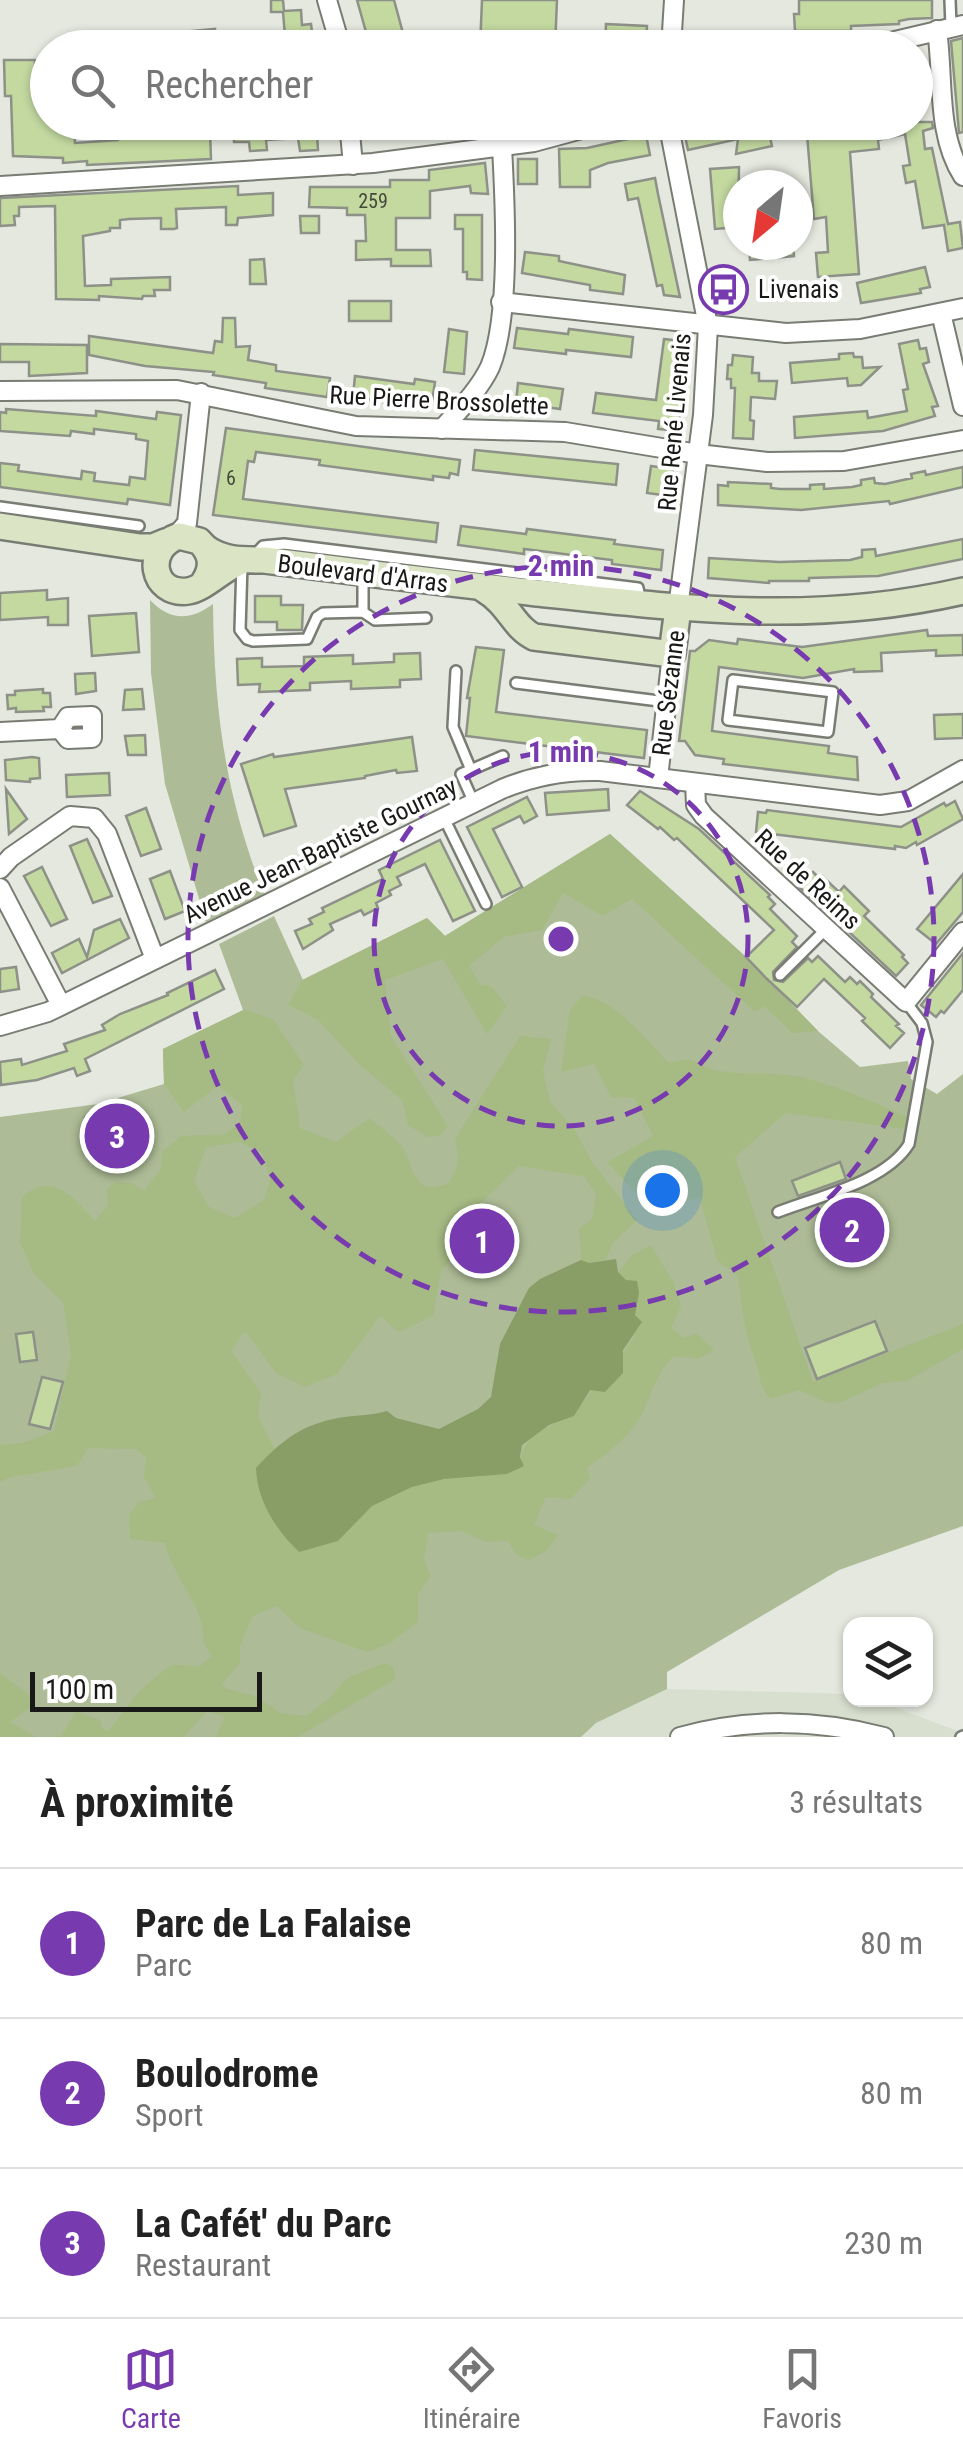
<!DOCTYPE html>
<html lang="fr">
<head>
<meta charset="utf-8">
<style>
	body { margin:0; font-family:"Roboto Condensed",sans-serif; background:#f2f2f2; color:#222 }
	.controls { position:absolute; right:30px; bottom:30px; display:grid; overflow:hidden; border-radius:20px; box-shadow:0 2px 8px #0004 }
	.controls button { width:90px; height:90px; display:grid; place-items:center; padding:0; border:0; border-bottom:2px solid #e0e0e0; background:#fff; color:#222; font:50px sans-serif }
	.compass { position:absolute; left:723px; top:170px; width:90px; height:90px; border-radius:50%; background:#fff; box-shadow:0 2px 8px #0004; rotate:209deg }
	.scale { position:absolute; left:30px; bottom:25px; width:232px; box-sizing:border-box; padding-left:10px; border:5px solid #191a17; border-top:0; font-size:28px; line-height:35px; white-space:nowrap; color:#191a17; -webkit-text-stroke:8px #fff; paint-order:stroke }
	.you { position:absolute; left:662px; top:1190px; width:35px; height:35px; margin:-25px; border:8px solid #fff; border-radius:50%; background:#1a73e8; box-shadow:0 0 0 15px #1a73e833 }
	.badge { display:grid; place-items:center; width:65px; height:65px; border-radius:50%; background:#783aaf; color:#fff; font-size:32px; font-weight:700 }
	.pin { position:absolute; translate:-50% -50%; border:5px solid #fff; box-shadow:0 2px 10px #0006 }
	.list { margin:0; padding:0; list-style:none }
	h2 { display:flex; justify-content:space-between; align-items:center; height:130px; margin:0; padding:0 40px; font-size:42px }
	h2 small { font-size:32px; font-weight:400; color:#767676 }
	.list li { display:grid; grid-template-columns:65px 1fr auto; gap:30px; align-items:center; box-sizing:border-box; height:150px; padding:0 40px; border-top:2px solid #e0e0e0 }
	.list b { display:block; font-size:38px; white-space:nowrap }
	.list p { margin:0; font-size:32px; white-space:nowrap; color:#767676 }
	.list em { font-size:32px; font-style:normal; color:#767676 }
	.icon { flex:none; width:55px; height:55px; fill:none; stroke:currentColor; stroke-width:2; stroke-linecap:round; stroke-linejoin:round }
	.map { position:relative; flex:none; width:963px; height:1737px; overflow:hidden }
	.search { position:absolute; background:#fff; box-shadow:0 2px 8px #0004; left:30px; right:30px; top:30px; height:110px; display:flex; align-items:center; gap:25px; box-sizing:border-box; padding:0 35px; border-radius:55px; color:#767676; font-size:38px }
	.sheet { height:580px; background:#fff }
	nav { display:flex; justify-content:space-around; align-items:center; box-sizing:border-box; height:140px; border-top:2px solid #e0e0e0; background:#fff; font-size:28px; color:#767676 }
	nav a { display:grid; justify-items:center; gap:5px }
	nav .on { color:#783aaf }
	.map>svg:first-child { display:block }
</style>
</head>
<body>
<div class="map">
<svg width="963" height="1737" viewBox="0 0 963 1737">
	<rect width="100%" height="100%" fill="#e4e8de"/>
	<polygon fill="#d8dfce" points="667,1689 850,1694 850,1700 875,1700 963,1733 963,1737 581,1737 596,1723"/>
	<g fill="#adbc96">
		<path d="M 150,600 C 170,621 190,621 213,604 C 214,710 225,795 264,894 L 206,922 L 165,784 L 151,673 Z"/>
		<polygon points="610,834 746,957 818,1031 860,1067 908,1061 911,1079 937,1094 963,1074 963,1526 839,1570 667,1672 667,1689 596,1723 581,1737 0,1737 0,1117 98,1104 164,1084 163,1049 243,1010 219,944 274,916 303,980 427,918 445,936"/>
	</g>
	<g fill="#a6ba84" fill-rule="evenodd">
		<polygon points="610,834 746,957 818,1031 792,1033 764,1006 755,1012 632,899 603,916 563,893 542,930 504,937 469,966 481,985 491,986 507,1006 487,1034 443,959 385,980 391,1036 448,1126 439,1136 428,1137 408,1125 402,1100 360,1065 318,1020 288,1005 302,980 427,918 445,936"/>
		<path d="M 582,996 C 613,997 648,1042 669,1063 C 698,1054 696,1067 720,1071 C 747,1076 778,1071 805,1078 C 840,1087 874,1102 907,1117 L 905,1129 L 786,1113 L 735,1157 L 813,1382 L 963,1324 L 963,1349 L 907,1381 L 882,1383 L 842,1402 L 828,1403 L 799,1390 L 771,1399 C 757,1384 762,1380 756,1363 C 744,1331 742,1310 738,1276 L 717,1260 L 700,1198 L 664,1204 L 642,1200 L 607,1162 L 653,1136 L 634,1098 L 611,1097 L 594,1064 L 561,1072 L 570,1010 Z"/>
		<path d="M 244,1010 L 273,1019 L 304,1065 L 293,1081 L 300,1128 L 336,1142 L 369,1118 C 379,1127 392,1135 400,1144 C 412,1158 412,1194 439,1186 C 447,1184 448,1184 452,1177 C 460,1164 458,1153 455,1139 L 520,1036 L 551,1039 L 543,1071 L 550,1102 L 575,1130 L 592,1162 L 637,1220 L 614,1242 L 605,1260 L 589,1263 L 581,1260 L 579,1229 L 592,1219 L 596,1194 L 584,1176 L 519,1166 L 480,1204 L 480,1226 L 441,1271 L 433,1316 L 399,1332 L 380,1316 L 337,1374 L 305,1387 L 276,1373 L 245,1331 L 231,1351 L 261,1393 L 258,1416 L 275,1450 L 256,1468 C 264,1502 273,1527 299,1552 L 338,1541 L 372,1506 L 412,1487 L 444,1479 L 480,1477 L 524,1466 C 512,1440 554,1423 574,1416 C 585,1394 602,1383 617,1365 C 624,1357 624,1348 634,1338 L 635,1305 L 639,1293 L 618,1272 L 632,1255 L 651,1245 L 674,1283 L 681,1306 L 671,1328 L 684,1338 L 696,1333 L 714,1350 L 698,1359 L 674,1356 C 655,1373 652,1397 639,1419 C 628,1438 605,1455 587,1468 L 590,1479 L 570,1499 L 546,1497 L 534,1525 L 558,1535 L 546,1551 L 528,1561 L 516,1554 L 508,1541 L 486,1542 L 461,1531 L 428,1533 L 424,1560 L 431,1576 L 418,1594 L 418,1622 L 389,1644 L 367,1652 L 300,1628 L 276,1606 L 252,1617 L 240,1646 L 240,1663 L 222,1684 L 227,1689 L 255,1696 L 281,1713 L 306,1716 L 329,1699 L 347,1678 L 385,1663 L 393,1667 L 395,1679 L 298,1737 L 216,1737 L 225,1717 L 207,1711 L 184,1737 L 55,1737 L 62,1735 L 76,1711 L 100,1720 L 102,1728 L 108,1731 L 141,1689 L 171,1665 L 200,1666 L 212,1656 C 199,1639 206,1636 200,1618 C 191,1592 172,1572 165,1543 L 130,1539 L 129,1515 L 139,1502 L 156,1498 L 144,1477 L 146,1457 L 135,1449 L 88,1448 L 77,1466 L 11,1477 L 0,1482 L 0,1445 L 23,1443 L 54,1431 L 71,1355 L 63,1302 L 34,1274 L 20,1242 L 22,1198 C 52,1169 74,1198 95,1221 L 108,1205 L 107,1189 L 116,1182 L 132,1183 L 144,1191 L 161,1169 L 162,1152 L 181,1136 L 225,1134 L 240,1123 L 242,1105 L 218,1086 L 184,1112 L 164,1084 L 163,1049 ZM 240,1142 L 262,1152 L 270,1180 L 264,1200 L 235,1218 L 209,1207 L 194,1181 L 206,1147 Z"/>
		<polygon points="0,1673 29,1695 31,1707 10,1722 36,1737 0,1737"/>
	</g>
	<path fill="#899d67" d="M 616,1259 L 618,1272 L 626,1280 L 637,1281 L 639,1293 L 635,1315 L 642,1322 L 623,1350 L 623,1373 L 605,1392 L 590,1390 L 574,1416 L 549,1425 L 522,1445 L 520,1457 L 524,1466 L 507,1474 L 444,1479 L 412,1487 L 372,1506 L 338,1541 L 299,1552 C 276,1530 257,1501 256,1468 C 281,1441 301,1425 338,1418 C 355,1415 371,1416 387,1411 L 396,1418 L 439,1429 L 478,1409 L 491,1397 L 500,1344 L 529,1288 L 540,1279 L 581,1260 L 589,1263 Z"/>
	<g fill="#c3d9a0" stroke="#8d9188" stroke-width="2.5">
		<polygon points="271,0 283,0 284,11 301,10 302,25 311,24 313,39 300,40 301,48 286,48 283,12 271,12"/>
		<polygon points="357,0 394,0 407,48 374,48 371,38 368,39"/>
		<polygon points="482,0 557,0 555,48 480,48"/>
		<polygon points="799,0 932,0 932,18 909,19 899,21 899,24 851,26 851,31 795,31 799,48 748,48 747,43 795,31 794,14 799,14"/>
		<polygon points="606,24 647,26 646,48 605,48"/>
		<polygon points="215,29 214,44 163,48 162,34"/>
		<polygon points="963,38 963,132 959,133 951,41"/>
		<polygon points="4,60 35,60 35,72 48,72 48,122 74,122 75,143 118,140 124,127 159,125 160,134 210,131 211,159 87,165 87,161 63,163 63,158 13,156 11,96 5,96"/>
		<polygon points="240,122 324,122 325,134 317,134 318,150 300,151 298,138 266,140 267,150 250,151 249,142 234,142 233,124"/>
		<polygon points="682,122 793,122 793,127 769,133 772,146 736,154 738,139 688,150"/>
		<polygon points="806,122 932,122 933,128 923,131 925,149 932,148 948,224 960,222 963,248 948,251 944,225 923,228 915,181 906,183 903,166 910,165 905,134 878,140 879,149 850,152 859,274 818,277 816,253 828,252 826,217 814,219"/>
		<polygon points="646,135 650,155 608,163 590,170 590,187 560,187 559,149 587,148"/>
		<rect x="518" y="159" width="19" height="25"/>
		<polygon points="485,163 488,194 471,193 470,186 430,191 430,218 396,218 396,250 430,250 431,266 391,266 391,259 356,260 356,241 366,241 365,215 347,215 347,208 309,207 310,187 390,187 390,180 429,180 429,170"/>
		<polygon points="739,167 738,227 715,229 710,169"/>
		<polygon points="655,178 658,194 680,297 664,295 662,285 657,286 638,198 628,200 625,184"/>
		<polygon points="238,186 238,195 273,193 273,215 238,218 237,225 226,225 226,207 176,209 177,228 174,229 161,229 161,218 129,219 120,220 120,228 110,228 110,231 83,236 85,286 111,285 111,279 170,277 170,290 154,290 155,296 143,296 142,299 99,296 99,300 56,299 55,206 19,207 19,216 14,216 15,225 0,226 0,198"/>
		<polygon points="455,215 482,215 482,280 467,279 467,272 463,272 463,229 455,229"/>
		<polygon points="300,216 319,216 319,233 301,233"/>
		<polygon points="749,245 793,245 794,256 750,260"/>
		<polygon points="525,252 559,256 559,261 625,275 623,294 590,290 590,285 522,273"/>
		<polygon points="264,259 266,284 250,284 250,260"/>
		<polygon points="925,267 930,287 920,289 921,293 861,303 857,283"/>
		<rect x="349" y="301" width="42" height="20"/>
		<polygon points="223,318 235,318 236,347 250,346 248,360 276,365 276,371 330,378 327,397 265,388 266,383 213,375 214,372 145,366 89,355 89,336 213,353 215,341 222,342"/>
		<polygon points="517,328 568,334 569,329 633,337 631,357 566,350 566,354 514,348"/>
		<polygon points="449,329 467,332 464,374 444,372"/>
		<polygon points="664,339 684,341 678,392 682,393 678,431 658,429 659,421 593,413 596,393 656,400"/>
		<polygon points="918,340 920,349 926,348 929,362 923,364 938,406 932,407 935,416 883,431 795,438 794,417 867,411 868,418 907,411 903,390 908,389 899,344"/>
		<polygon points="0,344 87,345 87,373 29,376 29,362 0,362"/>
		<polygon points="853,353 854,357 862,357 863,368 880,367 861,385 848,386 847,378 792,383 790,363 839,359 839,354"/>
		<polygon points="733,355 753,357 752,373 759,373 759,381 777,381 775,399 751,397 750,420 754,421 753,439 733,438 735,388 731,388 731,379 727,379 728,365 732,365"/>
		<polygon points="355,376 414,384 415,379 435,382 432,402 412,400 412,403 402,402 402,406 353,396"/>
		<polygon points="518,383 563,389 560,409 516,403"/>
		<polygon points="6,409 96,416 96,411 156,419 157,412 181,415 170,505 128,499 127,504 0,487 0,463 19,465 18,471 81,479 82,471 95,473 94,481 129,485 130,477 145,479 148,441 136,439 136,434 94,429 94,434 71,431 70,436 0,431 0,412 6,413"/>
		<polygon points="226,428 460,460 458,475 450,473 449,478 433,476 433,480 319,465 320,460 256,452 254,462 248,461 243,499 438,523 436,542 213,515"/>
		<polygon points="475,450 618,464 616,485 473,470"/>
		<polygon points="651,466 673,469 670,496 647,493"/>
		<polygon points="963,467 963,487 890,504 889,501 801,510 718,505 718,485 728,486 728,482 771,484 771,488 780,489 810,489 810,485 824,484 824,489 852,487 861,485 861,480 874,478 875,483 885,484 912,478 911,474 925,471 926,475"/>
		<polygon points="461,526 526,534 527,529 615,540 614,544 663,550 661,570 612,564 612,560 524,549 524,554 458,545"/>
		<polygon points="963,539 963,559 878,576 809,578 809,581 769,581 769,583 708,578 709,558 779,562 850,560 862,557 862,550 875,549 876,556"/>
		<polygon points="47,590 47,600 68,598 68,625 48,625 48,617 0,620 0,593"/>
		<polygon points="255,596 281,596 281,605 303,605 302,630 277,630 277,622 255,622"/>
		<polygon points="136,613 139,652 92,656 89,616"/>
		<polygon points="927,630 928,636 963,635 963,655 936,656 936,650 881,653 882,671 854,672 854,669 803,678 719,667 712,731 829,746 828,753 857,757 858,780 723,764 724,759 695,755 685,741 679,741 690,651 695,651 709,640 737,644 738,639 802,647"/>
		<polygon points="476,647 504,650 496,712 647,730 644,758 466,736 470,698 467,698"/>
		<polygon points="420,653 421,679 400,680 400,687 351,689 351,681 310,683 310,690 259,692 260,684 238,685 237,659 262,658 262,667 304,666 304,657 353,655 353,664 394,662 394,654"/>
		<polygon points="95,673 96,691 76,694 75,674"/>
		<polygon points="43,689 43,693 50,693 51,707 43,707 44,711 16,712 16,708 8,709 7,695 15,695 15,691"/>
		<polygon points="142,689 144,709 123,710 125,690"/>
		<polygon points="963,714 963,738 935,739 934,715"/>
		<polygon points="145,735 146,755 128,755 125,736"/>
		<polygon points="412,737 417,771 397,773 396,770 365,776 365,778 285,789 296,826 264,836 241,764 273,754 274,757"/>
		<polygon points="32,757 39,758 40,778 30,779 30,782 6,780 5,760"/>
		<polygon points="109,773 110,795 67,797 66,775"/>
		<polygon points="6,789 27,819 9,834"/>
		<polygon points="608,789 609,810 547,815 545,793"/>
		<polygon points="640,791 699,829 770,895 768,897 775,904 770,909 797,936 792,942 797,947 773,972 774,980 783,982 808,958 812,962 818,956 845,982 850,977 857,984 860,981 873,994 871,997 899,1024 896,1026 904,1033 890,1048 862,1021 865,1018 824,979 797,1007 766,978 746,957 774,930 677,838 674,840 660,827 658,829 627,805"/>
		<polygon points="527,797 537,816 524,823 520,816 493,829 522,887 502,897 467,827"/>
		<polygon points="955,801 963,819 917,845 916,842 906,848 895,846 895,849 756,832 758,812 766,813 767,810 901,827 944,803 946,806"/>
		<polygon points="146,808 161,849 141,856 126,816"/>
		<polygon points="87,839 112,896 93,903 70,846"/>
		<polygon points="440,840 475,911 453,921 425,864 397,877 401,885 389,891 391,895 376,903 378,908 364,915 361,910 330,924 333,930 303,949 295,931 312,924 309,919 324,912 322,908 383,879 379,870"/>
		<polygon points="42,867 67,919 51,926 24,876"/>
		<polygon points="170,871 185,911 165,919 150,879"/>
		<polygon points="813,872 820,879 822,876 839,892 844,886 869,911 864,916 904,955 902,957 908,963 896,976 849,932 853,929 827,904 823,909 799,887"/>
		<polygon points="963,874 963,912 936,944 917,929"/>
		<polygon points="120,919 129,938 62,973 52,953 79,939 87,957 94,930"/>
		<polygon points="963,953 963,990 944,1013 941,1011 936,1017 921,1005"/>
		<polygon points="16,967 19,989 0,992 0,969"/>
		<polygon points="215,970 224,989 85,1059 90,1071 77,1076 74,1068 37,1080 1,1085 0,1062 21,1059 22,1065 67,1051 64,1044 105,1030 102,1025 120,1014 168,995 167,993"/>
		<polygon points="85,1117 106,1117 106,1128 122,1129 122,1133 128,1133 127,1148 104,1147 104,1138 85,1138"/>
		<polygon points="840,1162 846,1179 798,1196 792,1181"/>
		<polygon points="875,1321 887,1351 817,1379 805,1348"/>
		<polygon points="33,1332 37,1360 20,1362 16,1334"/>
		<polygon points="42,1377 63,1382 50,1429 29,1424"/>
	</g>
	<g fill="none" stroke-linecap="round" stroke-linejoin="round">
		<defs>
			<g id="lane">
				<polyline points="950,0 951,27"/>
				<polyline points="0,507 139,526"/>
				<polyline points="255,555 263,546 284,544 638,588 641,603"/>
				<polyline points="242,564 240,630 247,639 253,641 307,639 317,617 323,613 363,612 375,620 426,618"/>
				<polyline points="363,612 363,575"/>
				<polyline points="456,671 453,727 471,770"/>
				<polygon points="733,680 833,692 828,732 728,720"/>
				<polyline points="516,683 667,702"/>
				<polyline points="474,803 461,774 503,756"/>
				<polyline points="444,818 486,904"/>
				<polyline points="780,975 826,929"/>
				<path d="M 778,1212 C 819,1196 886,1182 909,1144 L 927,1042 L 922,1023 L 906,1002"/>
				<polyline points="961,1737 963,1736"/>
			</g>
			<g id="street">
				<polyline points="327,0 341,48"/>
				<path d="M 937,30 C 944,78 936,134 963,176"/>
				<polyline points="671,48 674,0"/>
				<polyline points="865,48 963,25"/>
				<polyline points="349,122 353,165"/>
				<polyline points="668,122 708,326 703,415 678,608"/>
				<polyline points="0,186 373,163 534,142 608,122"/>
				<polyline points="501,302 786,333 860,329 963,308"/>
				<polyline points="941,313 963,406"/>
				<polyline points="0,391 177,390 356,426 565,432 698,454 767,462 844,461 963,440"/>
				<path d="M 442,429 C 459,410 479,390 490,367 C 511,317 505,202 502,147"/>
				<polyline points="175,537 187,523 201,393"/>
				<polyline points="0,732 60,729 68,739 92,738 92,716 68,717 60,729"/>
				<polyline points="658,778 672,654"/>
				<polyline points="695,783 696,805 704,816 906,1002 963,932"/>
				<polyline points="0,869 11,857 70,816 94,818 107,834 155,959"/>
				<polyline points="0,888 61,1005"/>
				<path d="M 0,1026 L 48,1012 L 502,789 C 533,776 567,770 600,771 L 880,805 L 908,801 L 963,770"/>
				<path d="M 680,1737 C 747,1718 818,1719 884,1737"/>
			</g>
			<g id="secondary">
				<polyline points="0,526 140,547 153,547 165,542"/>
				<path d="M 207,549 C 225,561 242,560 264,560 C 355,572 446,583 537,593 C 686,609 815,625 963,591"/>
				<path d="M 204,582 C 214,567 212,553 199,541 L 179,536 C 143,548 152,596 188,591 C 204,589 224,567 242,561"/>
				<path d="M 485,590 C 509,604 514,628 534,637 L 672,654 L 678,608"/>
			</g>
		</defs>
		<use href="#lane" stroke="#787c73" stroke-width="14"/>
		<use href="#street" stroke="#787c73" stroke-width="22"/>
		<use href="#secondary" stroke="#787c73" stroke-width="30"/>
		<use href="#lane" stroke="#fff" stroke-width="9"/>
		<use href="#street" stroke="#fff" stroke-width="18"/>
		<use href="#secondary" stroke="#dbe5c6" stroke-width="25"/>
	</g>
	<g fill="none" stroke="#783aaf" stroke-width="5" stroke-dasharray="18 12">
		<circle cx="561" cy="939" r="187"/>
		<circle cx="561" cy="939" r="373"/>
	</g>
	<defs>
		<symbol id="bus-ring" viewBox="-11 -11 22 22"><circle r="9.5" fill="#fff" stroke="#783aaf" stroke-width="1.5"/><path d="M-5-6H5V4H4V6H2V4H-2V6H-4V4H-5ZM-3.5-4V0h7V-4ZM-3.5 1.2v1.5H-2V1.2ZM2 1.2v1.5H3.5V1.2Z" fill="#783aaf"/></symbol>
	</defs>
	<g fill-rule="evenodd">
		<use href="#bus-ring" x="696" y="262" width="55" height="55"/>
	</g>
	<g text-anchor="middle" stroke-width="8" stroke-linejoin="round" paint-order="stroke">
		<g font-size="20" fill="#444a39">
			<text x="373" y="208">259</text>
			<text x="231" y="485">6</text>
		</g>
		<g font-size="25" fill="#191a17" stroke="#fff" text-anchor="start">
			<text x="758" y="298">Livenais</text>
		</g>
		<g font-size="25" fill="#191a17" stroke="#fff">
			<text transform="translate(439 400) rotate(3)" y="9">Rue Pierre Brossolette</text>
			<text transform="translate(674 422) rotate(-85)" y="9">Rue René Livenais</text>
			<text transform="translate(363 573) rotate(7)" y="9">Boulevard d'Arras</text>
			<text transform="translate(668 693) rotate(-83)" y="9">Rue Sézanne</text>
			<text transform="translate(320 850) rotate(-26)" y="9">Avenue Jean-Baptiste Gournay</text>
			<text transform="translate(808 879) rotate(43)" y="9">Rue de Reims</text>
		</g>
	</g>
	<circle cx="561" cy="939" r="15" fill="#783aaf" stroke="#fff" stroke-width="5"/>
	<g font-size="30" text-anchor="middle" font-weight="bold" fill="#783aaf" stroke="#fff" stroke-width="8" stroke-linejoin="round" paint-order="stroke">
		<text x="561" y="576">2 min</text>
		<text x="561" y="762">1 min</text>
	</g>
</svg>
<div class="controls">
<button><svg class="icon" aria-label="layers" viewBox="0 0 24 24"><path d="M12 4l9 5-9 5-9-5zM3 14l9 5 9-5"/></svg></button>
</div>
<svg class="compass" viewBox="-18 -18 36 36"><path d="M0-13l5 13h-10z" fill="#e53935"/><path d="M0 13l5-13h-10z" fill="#767676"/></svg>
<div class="scale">100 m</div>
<div class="you"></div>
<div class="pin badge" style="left:482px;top:1241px">1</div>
<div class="pin badge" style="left:852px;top:1230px">2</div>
<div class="pin badge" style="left:117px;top:1136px">3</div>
<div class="search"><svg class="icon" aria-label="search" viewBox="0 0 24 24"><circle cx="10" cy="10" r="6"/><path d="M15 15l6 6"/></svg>Rechercher</div>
</div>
<section class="sheet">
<h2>À proximité<small>3 résultats</small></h2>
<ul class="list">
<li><span class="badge">1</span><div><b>Parc de La Falaise</b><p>Parc</p></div><em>80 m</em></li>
<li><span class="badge">2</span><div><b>Boulodrome</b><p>Sport</p></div><em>80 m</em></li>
<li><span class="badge">3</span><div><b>La Cafét' du Parc</b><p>Restaurant</p></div><em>230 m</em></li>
</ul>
</section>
<nav>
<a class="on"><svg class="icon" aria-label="map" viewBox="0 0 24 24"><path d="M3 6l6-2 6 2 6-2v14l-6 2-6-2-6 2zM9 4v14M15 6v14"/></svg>Carte</a>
<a><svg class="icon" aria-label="directions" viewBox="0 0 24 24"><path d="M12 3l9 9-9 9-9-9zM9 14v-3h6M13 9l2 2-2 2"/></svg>Itinéraire</a>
<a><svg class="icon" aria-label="saved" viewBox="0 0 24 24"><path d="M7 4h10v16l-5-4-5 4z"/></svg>Favoris</a>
</nav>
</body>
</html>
